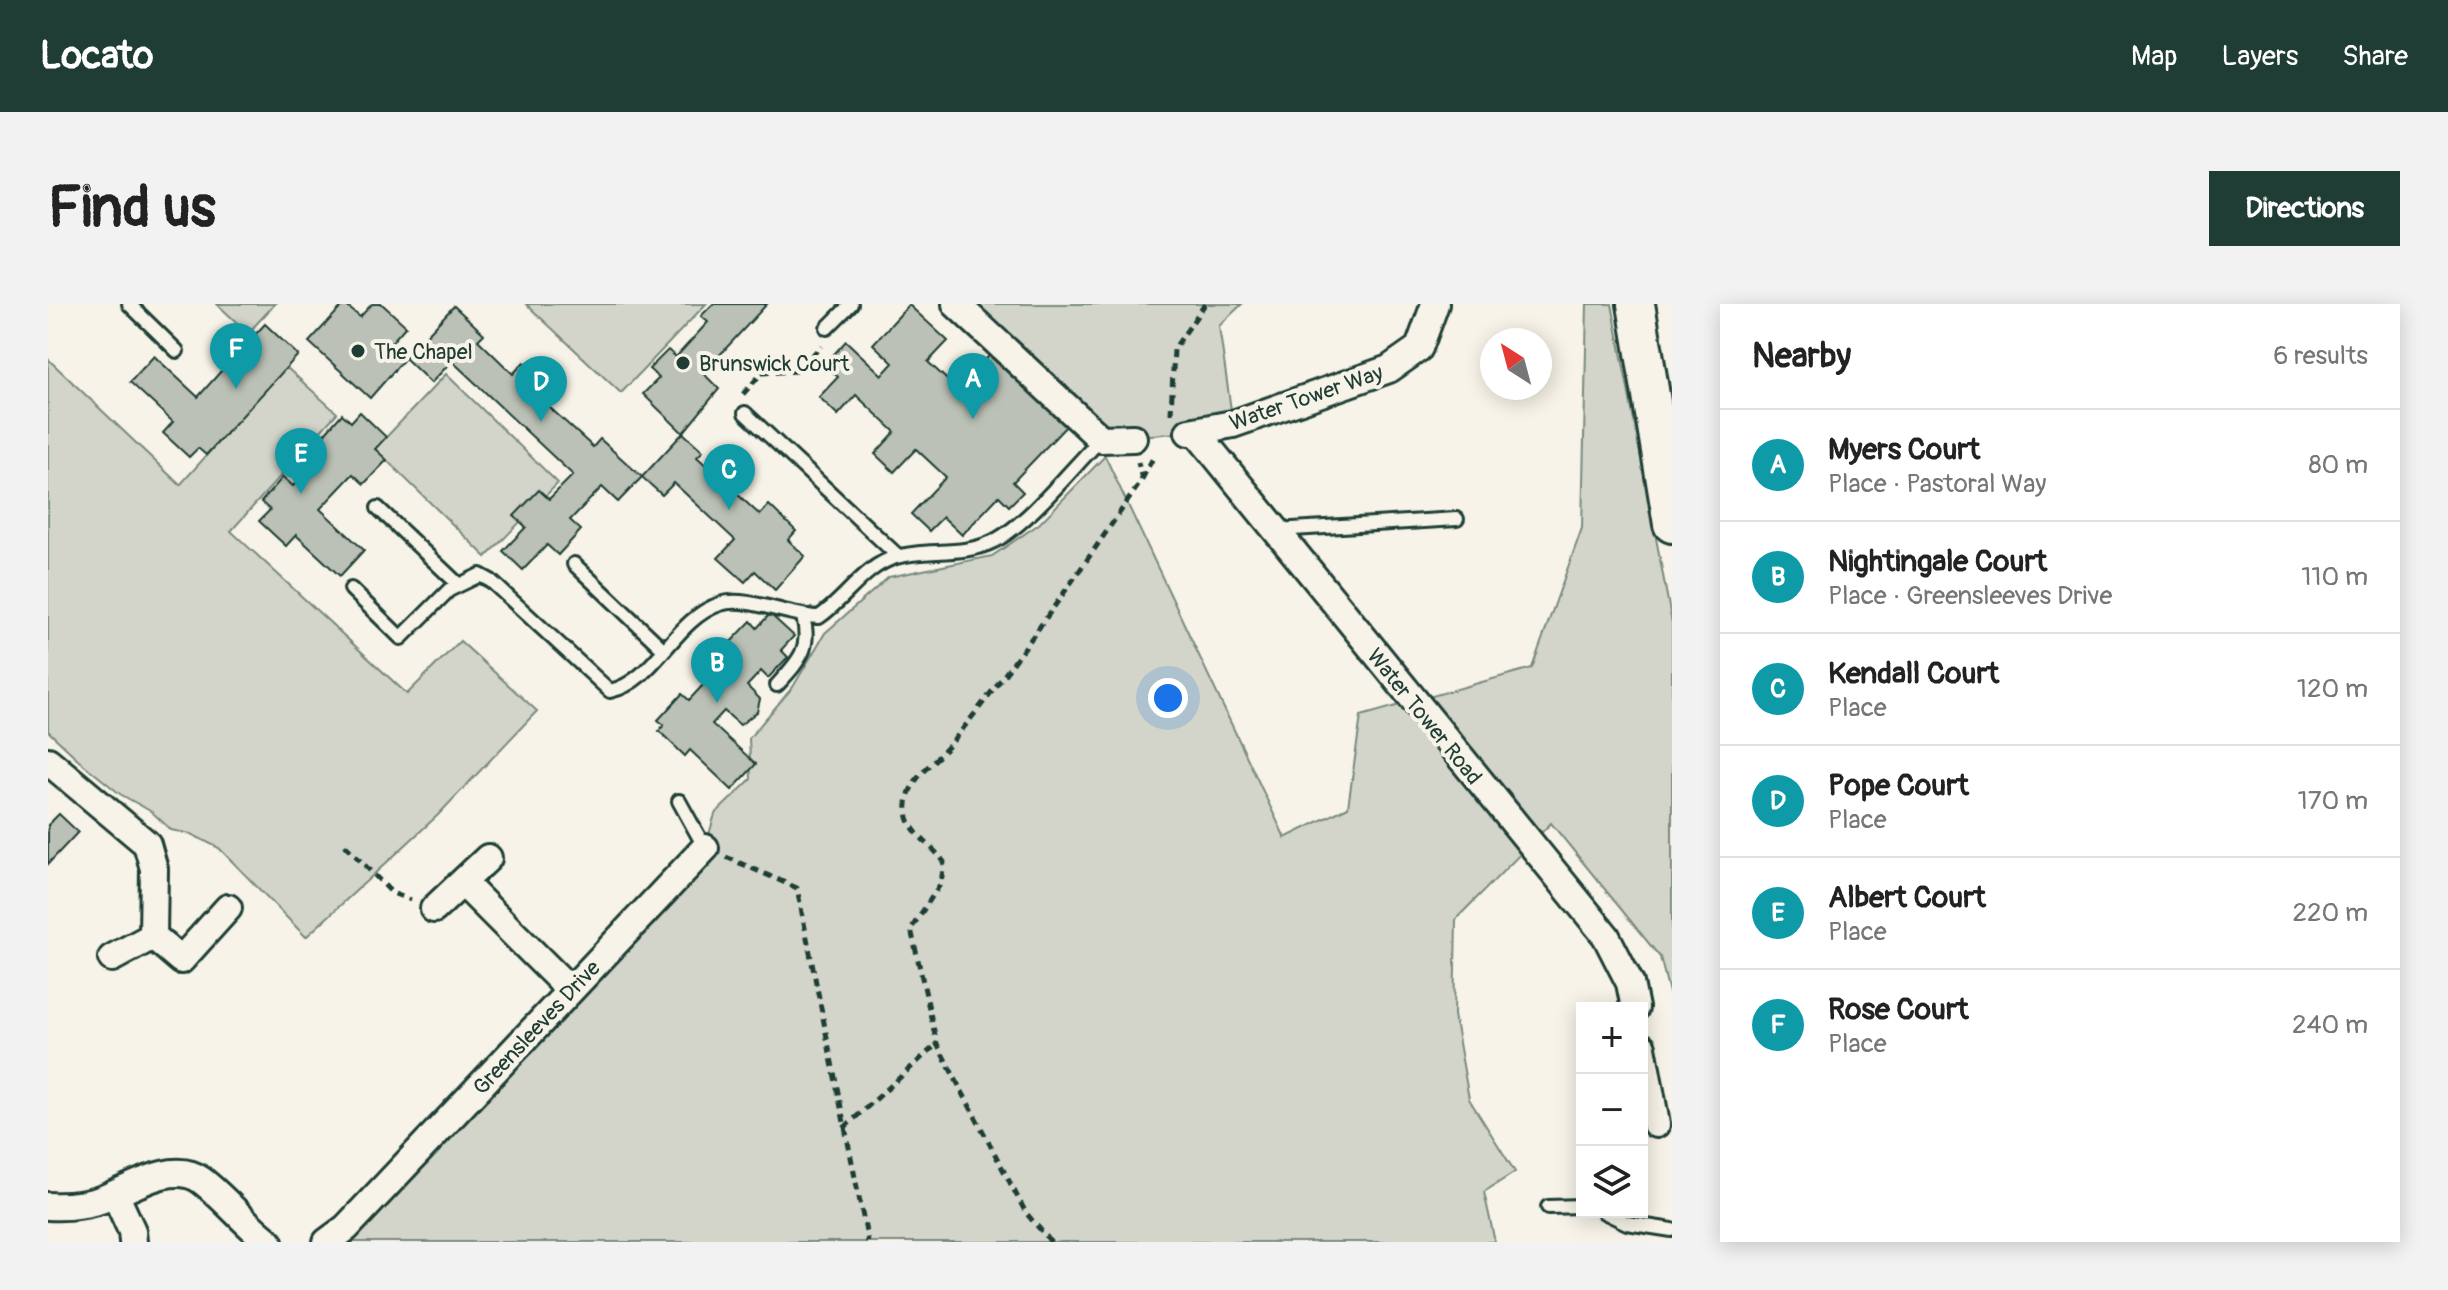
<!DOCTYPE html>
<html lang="en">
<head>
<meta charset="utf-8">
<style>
	body { margin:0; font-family:Pangolin,sans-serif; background:#f2f2f2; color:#222 }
	.controls { position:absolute; right:24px; bottom:24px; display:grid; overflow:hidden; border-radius:0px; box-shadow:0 4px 20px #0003 }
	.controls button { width:72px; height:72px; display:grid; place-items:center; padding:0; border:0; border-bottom:2px solid #e0e0e0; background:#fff; color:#222; font:40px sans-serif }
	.compass { position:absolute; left:1432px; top:24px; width:72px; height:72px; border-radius:50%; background:#fff; box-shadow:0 4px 20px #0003; rotate:324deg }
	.you { position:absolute; left:1120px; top:394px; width:28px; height:28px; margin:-20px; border:6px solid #fff; border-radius:50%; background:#1a73e8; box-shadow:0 0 0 12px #1a73e833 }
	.badge { display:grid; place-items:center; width:52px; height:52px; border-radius:50%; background:#1f3d34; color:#fff; font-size:26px; font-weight:700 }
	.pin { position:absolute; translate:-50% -66px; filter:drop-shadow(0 2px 4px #0008) }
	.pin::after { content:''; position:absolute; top:42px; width:28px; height:24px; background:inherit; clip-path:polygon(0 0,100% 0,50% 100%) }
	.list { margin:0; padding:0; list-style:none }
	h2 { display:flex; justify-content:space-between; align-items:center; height:104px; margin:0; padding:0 32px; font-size:34px }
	h2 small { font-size:26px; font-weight:400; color:#767676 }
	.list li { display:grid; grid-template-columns:52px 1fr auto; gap:24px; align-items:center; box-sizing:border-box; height:112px; padding:0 32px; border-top:2px solid #e0e0e0 }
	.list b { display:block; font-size:30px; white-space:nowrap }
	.list p { margin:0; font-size:26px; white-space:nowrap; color:#767676 }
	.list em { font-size:26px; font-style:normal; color:#767676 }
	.icon { flex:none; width:44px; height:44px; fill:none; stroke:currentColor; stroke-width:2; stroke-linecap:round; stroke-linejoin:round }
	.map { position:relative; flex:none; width:1624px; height:938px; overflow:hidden; border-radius:0px }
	header { display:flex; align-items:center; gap:48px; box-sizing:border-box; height:112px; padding:0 40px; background:#1f3d34; color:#fff }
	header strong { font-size:38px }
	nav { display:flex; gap:44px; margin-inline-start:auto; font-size:28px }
	.intro { display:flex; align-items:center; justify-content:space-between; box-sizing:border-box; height:192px; padding:0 48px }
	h1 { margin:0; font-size:56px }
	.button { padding:20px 36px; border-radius:0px; background:#1f3d34; color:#fff; font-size:28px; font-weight:700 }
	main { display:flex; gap:48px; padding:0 48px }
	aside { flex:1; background:#fff; border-radius:0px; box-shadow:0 4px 20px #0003 }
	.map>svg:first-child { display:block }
</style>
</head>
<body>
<header>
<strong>Locato</strong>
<nav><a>Map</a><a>Layers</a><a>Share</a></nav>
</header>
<div class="intro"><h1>Find us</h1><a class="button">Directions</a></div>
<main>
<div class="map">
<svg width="1624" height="938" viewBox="0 0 1624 938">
	<rect width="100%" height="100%" fill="#f7f3e8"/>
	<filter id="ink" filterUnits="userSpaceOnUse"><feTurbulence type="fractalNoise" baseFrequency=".0125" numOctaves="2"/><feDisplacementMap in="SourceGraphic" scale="16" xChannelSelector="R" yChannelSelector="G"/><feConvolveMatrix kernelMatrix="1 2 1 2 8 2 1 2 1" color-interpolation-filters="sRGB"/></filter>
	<g filter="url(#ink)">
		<g fill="#d3d5ca" stroke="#79897f" stroke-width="2">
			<polygon points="169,0 227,0 200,29"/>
			<polygon points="478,0 658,0 573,89"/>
			<polygon points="908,0 1194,0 1171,22 1185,120 1141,128 1053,135"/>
			<polygon points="1539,0 1564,0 1624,319 1624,700 1612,653 1503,519 1408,615 1406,711 1421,795 1467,868 1436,888 1447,938 279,938 657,544 667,510 703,475 701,434 745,383 777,329 841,273 944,252 991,220 1057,152 1237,534 1300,503 1313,412 1484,364 1534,224"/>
			<polygon points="0,55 132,181 238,63 289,109 183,227 359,390 412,337 489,407 390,511 258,633 171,544 143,530 123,526 104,508 72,490 35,460 0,427"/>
			<polygon points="398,70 510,179 438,253 327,145"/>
		</g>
		<g fill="#bbc1b6" stroke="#1f3d34" stroke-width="2">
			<polygon points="296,0 312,13 324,0 334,0 358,22 342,40 357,54 322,94 261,38"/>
			<polygon points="665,0 719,0 655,69 671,85 635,129 595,90 611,74 601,65 620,46 628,53 660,18 653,12"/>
			<polygon points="861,1 900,37 880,58 909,85 945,48 1021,119 965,178 975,188 961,202 951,192 914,231 895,213 881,227 863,210 898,173 868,145 846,168 827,150 847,128 808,91 790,111 771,93 790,73 777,60 798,37 834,71 845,59 825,40"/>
			<polygon points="406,2 436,30 430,36 465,70 476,58 511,90 500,102 545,143 552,135 594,173 570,198 554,183 522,216 533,226 510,251 499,241 475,266 455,247 478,223 466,212 491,186 501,195 525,171 404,57 383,79 357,54"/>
			<polygon points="217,20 250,51 158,151 150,144 141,153 115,129 125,118 82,78 106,52 150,93 182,57 172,47 194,23 205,33"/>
			<polygon points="312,108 338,133 327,145 339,156 316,180 305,170 272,205 316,246 292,272 248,231 238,242 211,217 222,206 213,198 235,173 245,182 279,145 270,137 294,110 303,118"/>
			<polygon points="635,129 655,147 649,153 712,211 721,201 748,227 740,236 757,252 727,286 707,267 697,278 670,254 687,236 626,179 614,191 594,173"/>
			<polygon points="722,310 746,332 733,346 740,353 720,374 713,367 699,382 712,395 709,408 692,421 676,407 664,420 708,460 684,486 642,446 637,452 611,427 616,421 610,416 634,390 641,396 685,349 679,342 703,317 709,324"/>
			<polygon points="11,510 30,528 0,560 0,521"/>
		</g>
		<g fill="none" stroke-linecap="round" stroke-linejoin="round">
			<defs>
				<g id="service">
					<polyline points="81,0 129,47"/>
					<polyline points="779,24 803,0"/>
					<polyline points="697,109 850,252"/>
					<polyline points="330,204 410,280"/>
					<polyline points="1228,226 1409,215"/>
					<polyline points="526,260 615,345"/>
					<path d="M 303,285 L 353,334 L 401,286 L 432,271 L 443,277 L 562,387 C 608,377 626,315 672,300 C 698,291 743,313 771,313 C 798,295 816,262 848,253 C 880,244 915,253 946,237 C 980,220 1025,163 1053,135"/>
					<path d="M 729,381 C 750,358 764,345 755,313"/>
					<polyline points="631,497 657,544"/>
					<polyline points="1500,903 1534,902"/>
					<polyline points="1556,908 1579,919 1624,926"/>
				</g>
				<g id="minor">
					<polyline points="908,0 1053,135 1085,134"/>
					<polyline points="1141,128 1185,120 1341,65 1371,44 1387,0"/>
					<polyline points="1149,129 1558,632 1582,679 1587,704"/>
					<polyline points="0,457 99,540 106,565 105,632 64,654"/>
					<polyline points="415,579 522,686"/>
					<polyline points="386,605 440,554"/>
					<polyline points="105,632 133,656 180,604"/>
					<polyline points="1594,743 1608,820"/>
					<polyline points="67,890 84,927 85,938"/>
					<path d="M 0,902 C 17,903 32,902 49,897 C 77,889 123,854 153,876 C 177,894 196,919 221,938"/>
					<polyline points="279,938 298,924 657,544"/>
				</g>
				<polyline id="secondary" points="1588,0 1624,220"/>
			</defs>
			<use href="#service" stroke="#1f3d34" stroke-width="18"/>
			<use href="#minor" stroke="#1f3d34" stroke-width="32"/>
			<use href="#secondary" stroke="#1f3d34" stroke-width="42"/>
			<g stroke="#1f3d34" stroke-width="5" stroke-dasharray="8 6" stroke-linecap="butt">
				<polyline points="695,90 714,69 750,67 773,42"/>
				<polyline points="1123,110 1126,45 1157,0"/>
				<polyline points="1094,175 1106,152"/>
				<polyline points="297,541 344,589 363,596"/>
				<polyline points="678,553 749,584 820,938"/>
				<polyline points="796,824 889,740"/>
				<path d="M 1003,938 L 978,909 L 889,740 L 863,625 L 893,579 L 896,558 C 882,538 856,527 859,500 C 861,473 889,457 905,437 C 972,354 1033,265 1094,176 L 1090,158"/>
			</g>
			<use href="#service" stroke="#f7f3e8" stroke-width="12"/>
			<use href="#minor" stroke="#f7f3e8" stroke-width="26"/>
			<use href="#secondary" stroke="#f7f3e8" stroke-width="36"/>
		</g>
	</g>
	<g fill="#1f3d34" stroke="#f7f3e8" stroke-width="3">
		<circle cx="310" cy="47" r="8"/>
		<circle cx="635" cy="59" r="8"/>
	</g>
	<g text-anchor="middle" stroke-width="8" stroke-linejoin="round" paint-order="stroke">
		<g font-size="22" fill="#1f3d34" stroke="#f7f3e8" text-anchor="start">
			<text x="326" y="55">The Chapel</text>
			<text x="651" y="67">Brunswick Court</text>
		</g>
		<g font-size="22" fill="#1f3d34" stroke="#f7f3e8">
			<text transform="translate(1258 93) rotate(-19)" y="8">Water Tower Way</text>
			<text transform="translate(1377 412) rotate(51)" y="8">Water Tower Road</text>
			<text transform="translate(488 723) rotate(-47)" y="8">Greensleeves Drive</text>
		</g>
	</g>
</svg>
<div class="controls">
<button>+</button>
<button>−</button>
<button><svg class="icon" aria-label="layers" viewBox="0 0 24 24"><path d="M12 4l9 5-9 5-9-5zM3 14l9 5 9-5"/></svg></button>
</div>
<svg class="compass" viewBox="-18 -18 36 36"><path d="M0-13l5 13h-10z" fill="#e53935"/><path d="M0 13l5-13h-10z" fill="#767676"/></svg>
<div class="you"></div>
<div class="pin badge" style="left:925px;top:115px;background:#0f9aa8">A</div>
<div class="pin badge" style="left:669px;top:399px;background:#0f9aa8">B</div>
<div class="pin badge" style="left:681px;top:206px;background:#0f9aa8">C</div>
<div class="pin badge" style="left:493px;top:118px;background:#0f9aa8">D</div>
<div class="pin badge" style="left:253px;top:190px;background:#0f9aa8">E</div>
<div class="pin badge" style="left:188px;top:85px;background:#0f9aa8">F</div>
</div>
<aside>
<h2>Nearby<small>6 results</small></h2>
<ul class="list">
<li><span class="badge" style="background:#0f9aa8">A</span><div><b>Myers Court</b><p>Place · Pastoral Way</p></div><em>80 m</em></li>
<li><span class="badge" style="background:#0f9aa8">B</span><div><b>Nightingale Court</b><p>Place · Greensleeves Drive</p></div><em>110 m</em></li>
<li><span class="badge" style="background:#0f9aa8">C</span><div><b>Kendall Court</b><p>Place</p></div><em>120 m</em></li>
<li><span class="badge" style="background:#0f9aa8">D</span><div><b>Pope Court</b><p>Place</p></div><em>170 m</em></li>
<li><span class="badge" style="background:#0f9aa8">E</span><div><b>Albert Court</b><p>Place</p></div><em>220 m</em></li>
<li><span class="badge" style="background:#0f9aa8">F</span><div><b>Rose Court</b><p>Place</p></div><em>240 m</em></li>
</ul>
</aside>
</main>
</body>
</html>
